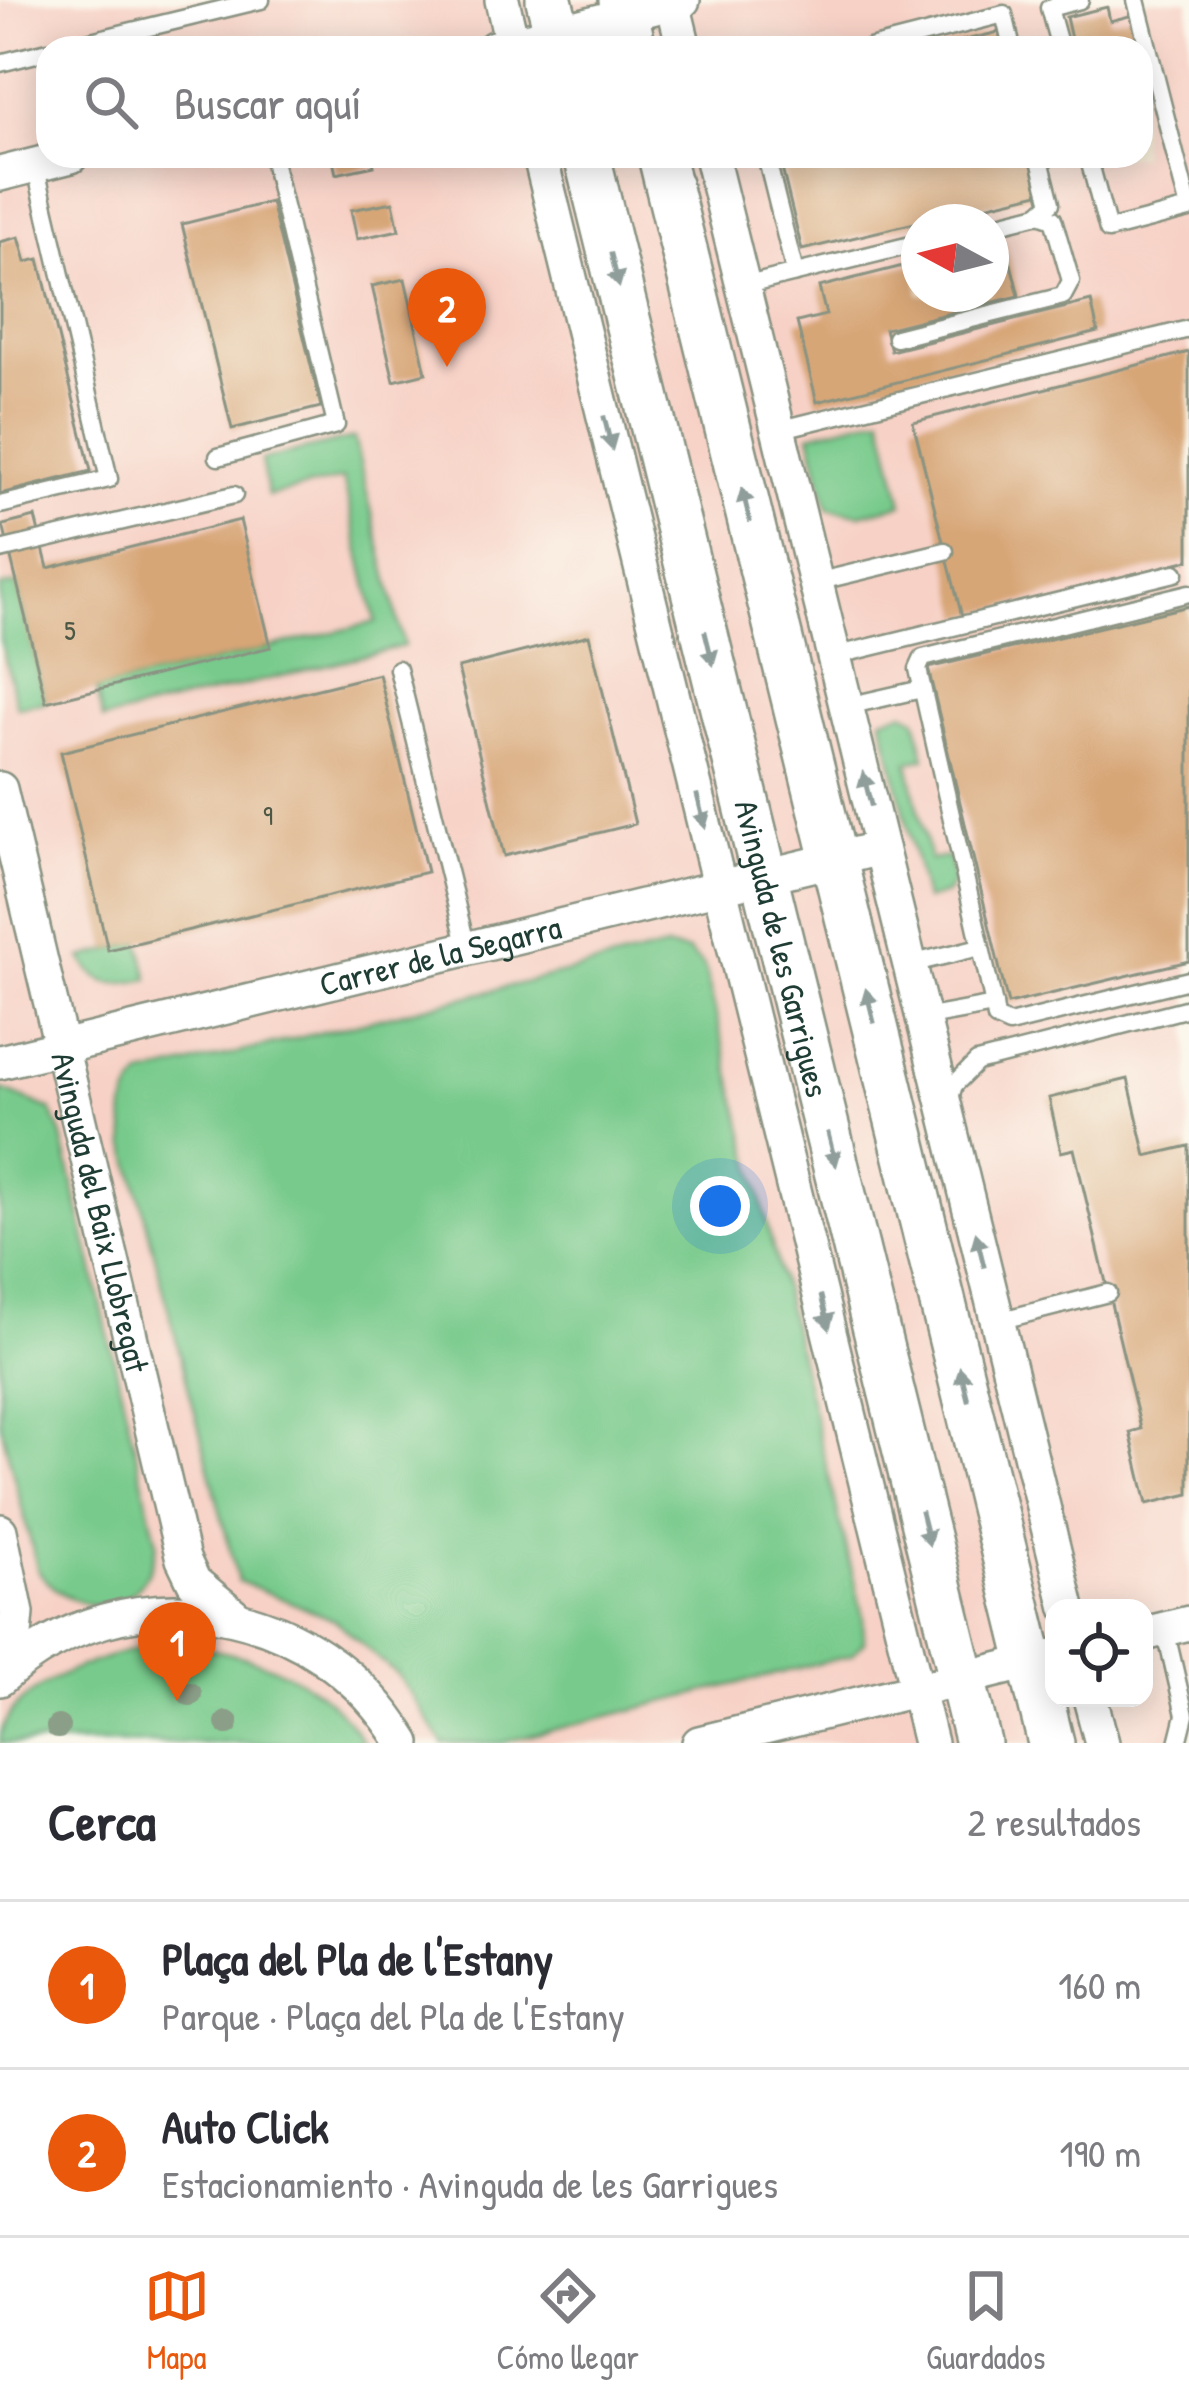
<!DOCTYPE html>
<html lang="es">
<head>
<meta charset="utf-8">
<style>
	body { margin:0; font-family:"Patrick Hand",sans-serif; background:#f7f7f7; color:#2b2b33 }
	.controls { position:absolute; right:36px; bottom:36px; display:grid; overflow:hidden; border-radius:24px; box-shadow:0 6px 30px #0003 }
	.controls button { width:108px; height:108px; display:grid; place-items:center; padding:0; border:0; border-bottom:3px solid #e1e1e2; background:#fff; color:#2b2b33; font:60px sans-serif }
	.compass { position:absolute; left:901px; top:204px; width:108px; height:108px; border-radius:50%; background:#fff; box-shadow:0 6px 30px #0003; rotate:277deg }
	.you { position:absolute; left:720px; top:1206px; width:42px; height:42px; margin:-30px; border:9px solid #fff; border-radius:50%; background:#1a73e8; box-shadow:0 0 0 18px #1a73e833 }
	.badge { display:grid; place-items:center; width:78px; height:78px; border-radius:50%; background:#ea580c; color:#fff; font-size:39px; font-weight:700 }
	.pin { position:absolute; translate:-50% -99px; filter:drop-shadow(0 3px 6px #0008) }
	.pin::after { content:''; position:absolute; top:63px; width:42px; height:36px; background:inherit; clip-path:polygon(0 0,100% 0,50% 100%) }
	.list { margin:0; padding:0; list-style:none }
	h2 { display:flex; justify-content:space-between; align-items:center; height:156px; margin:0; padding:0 48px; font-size:51px }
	h2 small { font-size:39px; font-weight:400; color:#7c7c81 }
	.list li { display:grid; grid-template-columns:78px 1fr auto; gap:36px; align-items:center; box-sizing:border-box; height:168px; padding:0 48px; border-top:3px solid #e1e1e2 }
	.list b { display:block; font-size:45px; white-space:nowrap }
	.list p { margin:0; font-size:39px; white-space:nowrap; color:#7c7c81 }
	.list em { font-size:39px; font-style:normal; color:#7c7c81 }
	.icon { flex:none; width:66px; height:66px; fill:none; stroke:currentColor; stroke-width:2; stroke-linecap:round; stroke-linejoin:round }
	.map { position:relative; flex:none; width:1189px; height:1743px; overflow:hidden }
	.search { position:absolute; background:#fff; box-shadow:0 6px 30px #0003; left:36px; right:36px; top:36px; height:132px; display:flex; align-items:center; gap:30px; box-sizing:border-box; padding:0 42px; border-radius:36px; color:#7c7c81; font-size:45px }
	.sheet { height:492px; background:#fff }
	nav { display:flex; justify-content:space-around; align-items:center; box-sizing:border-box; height:168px; border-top:3px solid #e1e1e2; background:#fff; font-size:33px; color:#7c7c81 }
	nav a { display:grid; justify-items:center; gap:6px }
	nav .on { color:#ea580c }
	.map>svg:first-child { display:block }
</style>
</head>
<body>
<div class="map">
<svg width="1189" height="1743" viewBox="0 0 1189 1743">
	<rect width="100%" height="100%" fill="#fbf7ec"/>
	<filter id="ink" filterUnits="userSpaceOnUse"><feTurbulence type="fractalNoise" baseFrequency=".00833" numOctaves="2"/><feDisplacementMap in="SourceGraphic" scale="24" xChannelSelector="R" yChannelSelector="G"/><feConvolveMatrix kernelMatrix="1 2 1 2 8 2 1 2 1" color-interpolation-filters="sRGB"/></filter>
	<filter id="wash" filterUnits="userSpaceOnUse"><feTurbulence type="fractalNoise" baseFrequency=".004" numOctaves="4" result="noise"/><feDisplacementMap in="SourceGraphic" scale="48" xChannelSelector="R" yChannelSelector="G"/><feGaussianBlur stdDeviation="2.7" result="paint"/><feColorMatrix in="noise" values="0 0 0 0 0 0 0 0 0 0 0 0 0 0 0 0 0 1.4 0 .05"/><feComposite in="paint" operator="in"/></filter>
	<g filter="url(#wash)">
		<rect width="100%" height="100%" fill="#f4e9d1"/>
		<path fill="#f7d1c6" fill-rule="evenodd" d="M 0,0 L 1189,0 L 1189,1743 L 0,1743 ZM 48,48 L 1141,48 L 1141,156 L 48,156 ZM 919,222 L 991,222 L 991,294 L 919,294 ZM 1054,1608 L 1144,1608 L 1144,1698 L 1054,1698 Z"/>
		<g fill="#78ca8c" stroke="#4c8460" stroke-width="3">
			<polygon points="882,416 903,504 860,514 828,509 810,434"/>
			<polygon points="354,438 404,646 103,720 96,690 376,622 343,479 268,496 261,460"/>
			<polygon points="17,584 46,702 17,707 0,639 0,587"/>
			<polygon points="904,712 916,718 925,758 908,762 930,860 949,857 954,882 946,894 925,900 882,718"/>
			<path d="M 140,942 L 149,979 C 117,985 99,990 82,958 Z"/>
			<path d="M 666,948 L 688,951 L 704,966 L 863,1616 L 864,1642 L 852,1655 L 501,1743 L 443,1743 L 399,1677 L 335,1620 L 238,1581 L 126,1143 C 123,1114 121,1097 143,1076 Z"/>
			<path d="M 0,1089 L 51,1110 L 61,1133 L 157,1543 C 145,1614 82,1625 38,1571 L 0,1422 Z"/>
			<path d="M 171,1644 C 246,1651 323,1674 364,1743 L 0,1743 C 0,1684 123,1647 171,1644 Z"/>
		</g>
		<g id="blocks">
			<g fill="#d7a677">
				<polygon points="1107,7 1110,21 1133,15 1140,47 1073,48 1066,17"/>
				<polygon points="999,32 1003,48 940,48 940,46"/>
				<polygon points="332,156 372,156 374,166 336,174"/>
				<polygon points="779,156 1030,156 1039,193 802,250"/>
				<polygon points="271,202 321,407 232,429 182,224"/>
				<polygon points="393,202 399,230 357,239 351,210"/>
				<polygon points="19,237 26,262 39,259 91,471 0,494 0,242"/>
				<polygon points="1005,240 1019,296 885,329 891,351 1091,301 1098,332 817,402 797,322 826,315 819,287 919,262 919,294 991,294 991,244"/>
				<polygon points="405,279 426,373 394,381 372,286"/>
				<polygon points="1189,352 1189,560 962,617 913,422"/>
				<polygon points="35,517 48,568 240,520 271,647 46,702 3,525"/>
				<polygon points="1189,606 1189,961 1008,1004 928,668"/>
				<polygon points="589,635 635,824 504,856 458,668"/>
				<polygon points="379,674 427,872 108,950 61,752"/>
				<polygon points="1128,1079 1146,1156 1189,1146 1189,1494 1147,1504 1130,1432 1141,1429 1074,1149 1061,1152 1049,1098"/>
			</g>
		</g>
	</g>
	<g filter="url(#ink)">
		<use href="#blocks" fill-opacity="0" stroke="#8a9382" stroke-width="3"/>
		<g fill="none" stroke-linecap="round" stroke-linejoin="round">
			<defs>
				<g id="lane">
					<polyline points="62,48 261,0"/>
					<polyline points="870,48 1004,14 1012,48"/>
					<polyline points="1060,48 1049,8 1080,0"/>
					<polyline points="0,63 48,51"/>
					<polyline points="766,156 795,273"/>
					<polyline points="1088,156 1108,230 1189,209 1136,0"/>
					<polyline points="1039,214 1051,203 1039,156"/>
					<polyline points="743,286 919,243"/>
					<polyline points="896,338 1063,296 1071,281 1053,219 1039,214 991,226"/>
					<polyline points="778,430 1189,329"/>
					<polyline points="218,457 336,425 272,156"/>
					<polyline points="0,505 109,479 35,165"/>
					<polyline points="0,550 234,495"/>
					<polyline points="816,582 945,551"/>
					<polyline points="834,656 1175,573"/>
					<polyline points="398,669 467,948"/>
					<polyline points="847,706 922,689"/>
					<polyline points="910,964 980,947"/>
					<polyline points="994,1005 918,669 923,658 1189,593"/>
					<polyline points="923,1018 994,1005 996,1018 1009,1024 1189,980"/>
					<polyline points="948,1104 954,1085 977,1062 1189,1008"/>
					<polyline points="998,1321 1108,1293"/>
					<polyline points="1165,1629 1185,1715 1178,1743"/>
				</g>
				<g id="street">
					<polyline points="502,0 513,48"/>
					<polyline points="673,3 684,48"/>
					<polyline points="494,48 683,0"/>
					<polyline points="540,156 930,1743"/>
					<polyline points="711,156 1068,1608"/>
					<polyline points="0,174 71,156"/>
					<path id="s1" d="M 0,789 L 183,1559 L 194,1582 L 234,1615"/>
					<path id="s2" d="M 0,1062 L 881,848"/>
					<polyline points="0,1531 17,1613 12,1668"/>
					<polyline points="1144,1634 1189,1623"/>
					<path d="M 0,1679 C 126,1565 318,1600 404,1743"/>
					<polyline points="1090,1698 1102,1743"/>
					<polyline points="699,1743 1054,1656"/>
				</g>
				<g id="secondary">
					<polyline points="549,0 561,48"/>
					<polyline points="622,0 633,48"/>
					<path id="s3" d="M 587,156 L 978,1743"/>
					<polyline points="661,156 1051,1743"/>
				</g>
			</defs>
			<use href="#lane" stroke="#8a9382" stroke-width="21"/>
			<use href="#street" stroke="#8a9382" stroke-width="38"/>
			<use href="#secondary" stroke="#8a9382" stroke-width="50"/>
			<use href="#lane" stroke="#fff" stroke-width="16"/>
			<use href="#street" stroke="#fff" stroke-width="33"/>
			<use href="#secondary" stroke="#fff" stroke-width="45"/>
		</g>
		<g fill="#8b9e87">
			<circle cx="190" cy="1694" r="12"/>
			<circle cx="227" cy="1723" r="12"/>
			<circle cx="58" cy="1727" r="12"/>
		</g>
		<defs><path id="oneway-solid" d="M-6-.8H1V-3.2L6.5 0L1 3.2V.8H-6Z" transform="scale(3)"/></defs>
		<g fill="#8f9e9a">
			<use href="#oneway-solid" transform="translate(615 270) rotate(76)"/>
			<use href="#oneway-solid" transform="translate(608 433) rotate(76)"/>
			<use href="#oneway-solid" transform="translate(746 505) rotate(-104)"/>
			<use href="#oneway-solid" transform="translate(709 648) rotate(76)"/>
			<use href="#oneway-solid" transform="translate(867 789) rotate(-104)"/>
			<use href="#oneway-solid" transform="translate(701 811) rotate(76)"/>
			<use href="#oneway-solid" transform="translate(870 1006) rotate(-104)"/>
			<use href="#oneway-solid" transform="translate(832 1149) rotate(76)"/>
			<use href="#oneway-solid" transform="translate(980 1250) rotate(-104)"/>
			<use href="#oneway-solid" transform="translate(825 1312) rotate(76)"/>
			<use href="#oneway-solid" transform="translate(964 1384) rotate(-104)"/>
			<use href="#oneway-solid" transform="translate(925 1528) rotate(76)"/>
		</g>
	</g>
	<g text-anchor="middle" stroke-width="9" stroke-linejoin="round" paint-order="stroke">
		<g font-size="27" fill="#4d5745">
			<text x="70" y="640">5</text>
			<text x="268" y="825">9</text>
		</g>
		<g font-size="33" fill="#1f3d34" stroke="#fbf7ec">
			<text dy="12" stroke="none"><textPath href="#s3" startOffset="816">Avinguda de les Garrigues</textPath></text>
			<text dy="12" stroke="none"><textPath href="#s2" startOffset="453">Carrer de la Segarra</textPath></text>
			<text dy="12" stroke="none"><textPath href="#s1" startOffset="435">Avinguda del Baix Llobregat</textPath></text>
		</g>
	</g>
</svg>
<div class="controls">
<button><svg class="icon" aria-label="locate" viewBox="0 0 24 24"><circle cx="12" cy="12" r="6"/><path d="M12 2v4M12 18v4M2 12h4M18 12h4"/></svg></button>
</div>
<svg class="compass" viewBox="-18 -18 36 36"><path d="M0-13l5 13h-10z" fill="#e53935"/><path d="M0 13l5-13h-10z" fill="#7c7c81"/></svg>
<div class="you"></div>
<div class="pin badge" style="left:177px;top:1701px">1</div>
<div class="pin badge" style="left:447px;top:367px">2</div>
<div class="search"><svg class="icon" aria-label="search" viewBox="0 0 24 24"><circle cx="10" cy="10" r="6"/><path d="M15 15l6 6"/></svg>Buscar aquí</div>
</div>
<section class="sheet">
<h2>Cerca<small>2 resultados</small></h2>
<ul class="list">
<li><span class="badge">1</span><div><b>Plaça del Pla de l'Estany</b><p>Parque · Plaça del Pla de l'Estany</p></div><em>160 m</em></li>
<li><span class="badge">2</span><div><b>Auto Click</b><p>Estacionamiento · Avinguda de les Garrigues</p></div><em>190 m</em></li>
</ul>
</section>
<nav>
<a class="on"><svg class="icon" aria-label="map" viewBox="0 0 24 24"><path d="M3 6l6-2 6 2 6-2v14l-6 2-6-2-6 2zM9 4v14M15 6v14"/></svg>Mapa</a>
<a><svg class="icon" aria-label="directions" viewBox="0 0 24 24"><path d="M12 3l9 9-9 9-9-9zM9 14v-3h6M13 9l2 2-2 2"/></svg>Cómo llegar</a>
<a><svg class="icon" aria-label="saved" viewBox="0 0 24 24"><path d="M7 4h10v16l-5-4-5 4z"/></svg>Guardados</a>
</nav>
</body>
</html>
